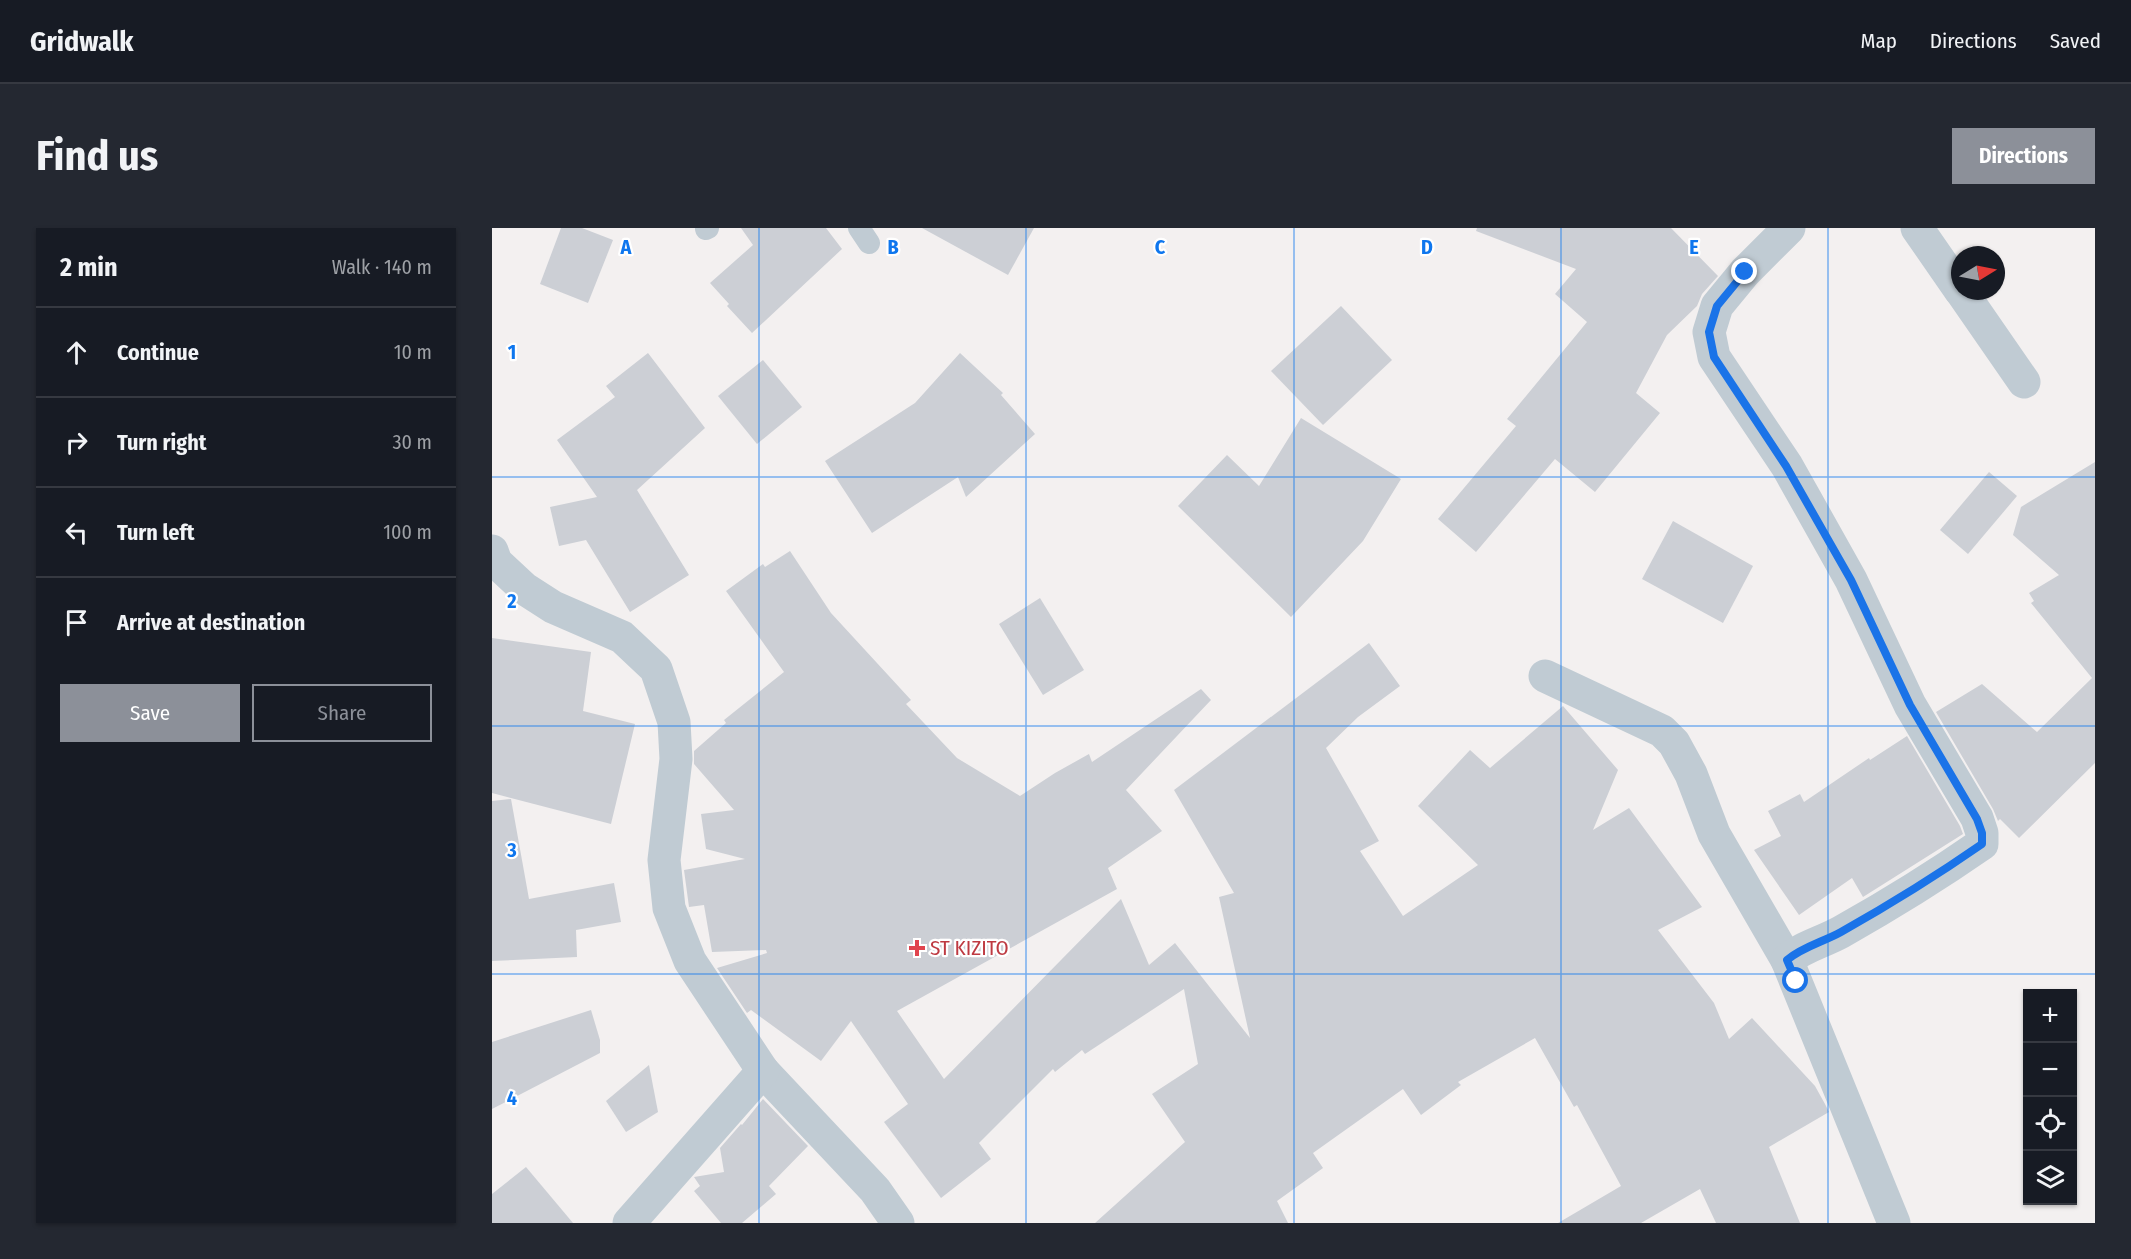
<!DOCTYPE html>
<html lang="en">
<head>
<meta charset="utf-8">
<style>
	body { margin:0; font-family:"Fira Sans Condensed",sans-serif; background:#242831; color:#f1f3f6 }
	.controls { position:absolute; right:18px; bottom:18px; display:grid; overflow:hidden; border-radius:0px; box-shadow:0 2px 4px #0004 }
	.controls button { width:54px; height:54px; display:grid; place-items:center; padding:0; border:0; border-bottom:2px solid #363941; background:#171b24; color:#f1f3f6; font:30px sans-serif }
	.compass { position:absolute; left:1459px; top:18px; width:54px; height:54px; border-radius:50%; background:#171b24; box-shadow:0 2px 4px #0004; rotate:80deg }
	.stop { position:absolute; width:18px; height:18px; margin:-14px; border:4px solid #1a73e8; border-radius:50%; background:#fff }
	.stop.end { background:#1a73e8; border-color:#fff; box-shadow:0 2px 6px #0008 }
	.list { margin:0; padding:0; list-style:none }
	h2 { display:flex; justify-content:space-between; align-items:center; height:78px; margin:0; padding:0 24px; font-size:26px }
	h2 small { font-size:20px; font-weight:400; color:#9ea1a6 }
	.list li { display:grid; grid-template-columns:39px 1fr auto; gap:18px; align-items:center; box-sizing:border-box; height:90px; padding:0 24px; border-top:2px solid #363941 }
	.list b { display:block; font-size:22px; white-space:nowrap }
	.list em { font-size:20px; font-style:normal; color:#9ea1a6 }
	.actions { display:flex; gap:12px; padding:18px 24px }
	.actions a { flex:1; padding:14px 0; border:2px solid #8c9099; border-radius:0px; text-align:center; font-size:21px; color:#8c9099 }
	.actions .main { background:#8c9099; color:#fff }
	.icon { flex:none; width:33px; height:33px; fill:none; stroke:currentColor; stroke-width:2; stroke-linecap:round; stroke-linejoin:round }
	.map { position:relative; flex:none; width:1603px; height:995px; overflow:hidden; border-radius:0px }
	header { display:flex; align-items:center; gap:36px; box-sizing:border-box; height:84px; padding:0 30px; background:#171b24; border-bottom:2px solid #363941 }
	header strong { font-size:28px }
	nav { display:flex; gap:33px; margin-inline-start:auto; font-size:21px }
	.intro { display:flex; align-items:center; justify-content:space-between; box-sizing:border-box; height:144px; padding:0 36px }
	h1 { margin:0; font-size:42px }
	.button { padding:15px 27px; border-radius:0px; background:#8c9099; color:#fff; font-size:21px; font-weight:700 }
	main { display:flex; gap:36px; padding:0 36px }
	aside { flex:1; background:#171b24; border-radius:0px; box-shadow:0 2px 4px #0004 }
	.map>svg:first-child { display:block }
</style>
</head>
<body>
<header>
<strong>Gridwalk</strong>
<nav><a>Map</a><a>Directions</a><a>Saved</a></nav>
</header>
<div class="intro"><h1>Find us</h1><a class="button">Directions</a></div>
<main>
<aside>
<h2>2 min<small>Walk · 140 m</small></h2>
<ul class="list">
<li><svg class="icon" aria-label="ahead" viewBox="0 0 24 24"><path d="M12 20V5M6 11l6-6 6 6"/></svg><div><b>Continue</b></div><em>10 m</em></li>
<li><svg class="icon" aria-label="right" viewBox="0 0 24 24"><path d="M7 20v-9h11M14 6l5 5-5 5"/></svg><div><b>Turn right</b></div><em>30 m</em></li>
<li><svg class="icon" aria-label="left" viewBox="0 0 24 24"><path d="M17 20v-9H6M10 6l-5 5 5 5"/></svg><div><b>Turn left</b></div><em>100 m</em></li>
<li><svg class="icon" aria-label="arrive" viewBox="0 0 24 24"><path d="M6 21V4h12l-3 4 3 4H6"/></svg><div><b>Arrive at destination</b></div></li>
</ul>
<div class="actions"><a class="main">Save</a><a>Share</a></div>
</aside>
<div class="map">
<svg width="1603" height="995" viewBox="0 0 1603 995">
	<rect width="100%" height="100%" fill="#f3f0f0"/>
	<g fill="#cccfd5">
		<polygon points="69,0 90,0 121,12 96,75 48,56"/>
		<polygon points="249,0 334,0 350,21 260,105 235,78 237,76 218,55 261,17"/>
		<polygon points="430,0 542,0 516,47"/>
		<polygon points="985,0 1179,0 1226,48 1210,66 1205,78 1175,107 1144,165 1168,185 1103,264 1063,231 984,324 946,291 1024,198 1015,191 1095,94 1063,66 1084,41 984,3"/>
		<polygon points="849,78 900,132 831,197 779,143"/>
		<polygon points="156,125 213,200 145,262 197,347 138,384 94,312 67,318 58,279 105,269 65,212 123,169 114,158"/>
		<polygon points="468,125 511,165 509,167 543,206 474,269 466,249 380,305 333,233 423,175"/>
		<polygon points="271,132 310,179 265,216 226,168"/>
		<polygon points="809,190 909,251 871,313 799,389 686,278 735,227 767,258"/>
		<polygon points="1603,234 1603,535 1527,610 1508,591 1506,593 1501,581 1444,484 1490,456 1545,504 1600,450 1539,375 1542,373 1537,365 1567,347 1521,307 1529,279"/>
		<polygon points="1497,244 1525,268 1476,326 1448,302"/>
		<polygon points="1181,293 1261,338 1231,395 1150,351"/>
		<polygon points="298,323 339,385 419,472 414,476 465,530 528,568 563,545 597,526 600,534 709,461 719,472 634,562 670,603 616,640 625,661 405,783 452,851 629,671 657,737 683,715 758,810 727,669 742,665 682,562 877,415 908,458 866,489 834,520 887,613 868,623 911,688 986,637 926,578 978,522 998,540 1071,478 1126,542 1101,602 1137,580 1210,679 1166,702 1222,775 1237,811 1260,790 1323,858 1333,876 1337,884 1277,919 1308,995 1224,995 1208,961 1149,995 1066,995 1129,958 1085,877 1082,879 1043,810 966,854 969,857 929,887 911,861 821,925 831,940 785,973 796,995 603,995 693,914 660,866 706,836 692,761 593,826 590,822 563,844 561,841 487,915 499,931 449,970 392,894 416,876 359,793 329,833 259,782 255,785 225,740 275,725 274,722 220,724 212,677 197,679 192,642 253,631 214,621 209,586 242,582 202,536 202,523 234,495 232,492 292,444 234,363 271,336 273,339"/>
		<polygon points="548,370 592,442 551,467 507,396"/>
		<polygon points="0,410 99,424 91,483 143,496 119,596 0,565"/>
		<polygon points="1415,508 1468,598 1471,606 1371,669 1360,650 1307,687 1262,622 1289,608 1276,583 1308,566 1312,574 1377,530 1378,532"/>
		<polygon points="19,571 37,671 122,655 129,694 84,702 85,729 0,733 0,573"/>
		<polygon points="99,782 108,812 108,825 0,881 0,814"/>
		<polygon points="157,837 166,884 134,904 114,873"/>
		<polygon points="271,871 316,918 277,958 284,966 250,995 229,995 202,963 208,958 202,949 232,944 228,920 249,896 250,897"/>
		<polygon points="34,939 81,995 0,995 0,966"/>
	</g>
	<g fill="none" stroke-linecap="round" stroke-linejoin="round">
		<g stroke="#c0cbd3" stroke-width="22">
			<polyline points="367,0 377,15"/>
			<polyline points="214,1 216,0"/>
		</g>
		<g stroke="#c0cbd3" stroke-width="33">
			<polyline points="1425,0 1468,62"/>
			<polyline points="1469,63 1532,154"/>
			<polyline points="0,323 4,334 33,361 61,379 130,409 164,441 182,494 184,531 172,632 177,680 198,733 271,843 383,962 406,995"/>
			<polyline points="1053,448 1170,503 1182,515 1199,546 1222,606 1295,732 1402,995"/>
			<path d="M 1295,732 C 1310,719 1331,714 1349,704 C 1397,677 1444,648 1490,616 L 1490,605 L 1485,590 L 1418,477 L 1359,352 L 1295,238 L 1222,129 L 1217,104 L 1225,78 L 1253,44 L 1297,0"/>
			<polyline points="137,995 271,843"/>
		</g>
	</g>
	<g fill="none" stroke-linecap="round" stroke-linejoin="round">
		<path stroke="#1a73e8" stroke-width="8" d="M 1253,44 L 1225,78 L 1217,104 L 1222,129 L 1294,238 L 1359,352 L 1418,477 L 1485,591 L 1490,605 L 1490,616 C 1444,648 1397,677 1349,704 C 1331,714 1310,719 1295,732 L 1304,753"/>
	</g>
	<path fill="none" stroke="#0e76ee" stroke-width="1.5" stroke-opacity="0.55" d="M 267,0 L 267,995M 534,0 L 534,995M 802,0 L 802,995M 1069,0 L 1069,995M 1336,0 L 1336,995M 0,249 L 1603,249M 0,498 L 1603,498M 0,746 L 1603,746"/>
	<path fill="#e0444e" stroke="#fff" stroke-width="2" d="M422 711h6v6h6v6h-6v6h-6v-6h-6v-6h6z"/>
	<g text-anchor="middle" stroke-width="4.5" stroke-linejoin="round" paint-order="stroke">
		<g font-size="21" fill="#be3a42" stroke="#fff" text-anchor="start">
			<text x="438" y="727">ST KIZITO</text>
		</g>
	</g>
	<g font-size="20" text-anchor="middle" font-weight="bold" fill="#0e76ee" stroke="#fff" stroke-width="4.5" stroke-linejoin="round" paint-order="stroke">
		<text x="134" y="26">A</text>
		<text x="401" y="26">B</text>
		<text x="668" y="26">C</text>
		<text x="935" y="26">D</text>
		<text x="1202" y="26">E</text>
		<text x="20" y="131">1</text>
		<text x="20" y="380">2</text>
		<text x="20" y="629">3</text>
		<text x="20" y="877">4</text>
	</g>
</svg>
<div class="controls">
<button>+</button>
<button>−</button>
<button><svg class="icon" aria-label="locate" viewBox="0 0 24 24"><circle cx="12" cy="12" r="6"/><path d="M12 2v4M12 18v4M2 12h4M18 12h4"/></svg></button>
<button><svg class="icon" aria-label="layers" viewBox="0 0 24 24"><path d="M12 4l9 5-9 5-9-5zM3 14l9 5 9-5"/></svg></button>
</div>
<svg class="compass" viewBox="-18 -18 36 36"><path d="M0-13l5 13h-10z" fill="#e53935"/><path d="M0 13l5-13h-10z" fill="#9ea1a6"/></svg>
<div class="stop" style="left:1304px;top:753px"></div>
<div class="stop end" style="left:1253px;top:44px"></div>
</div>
</main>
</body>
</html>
